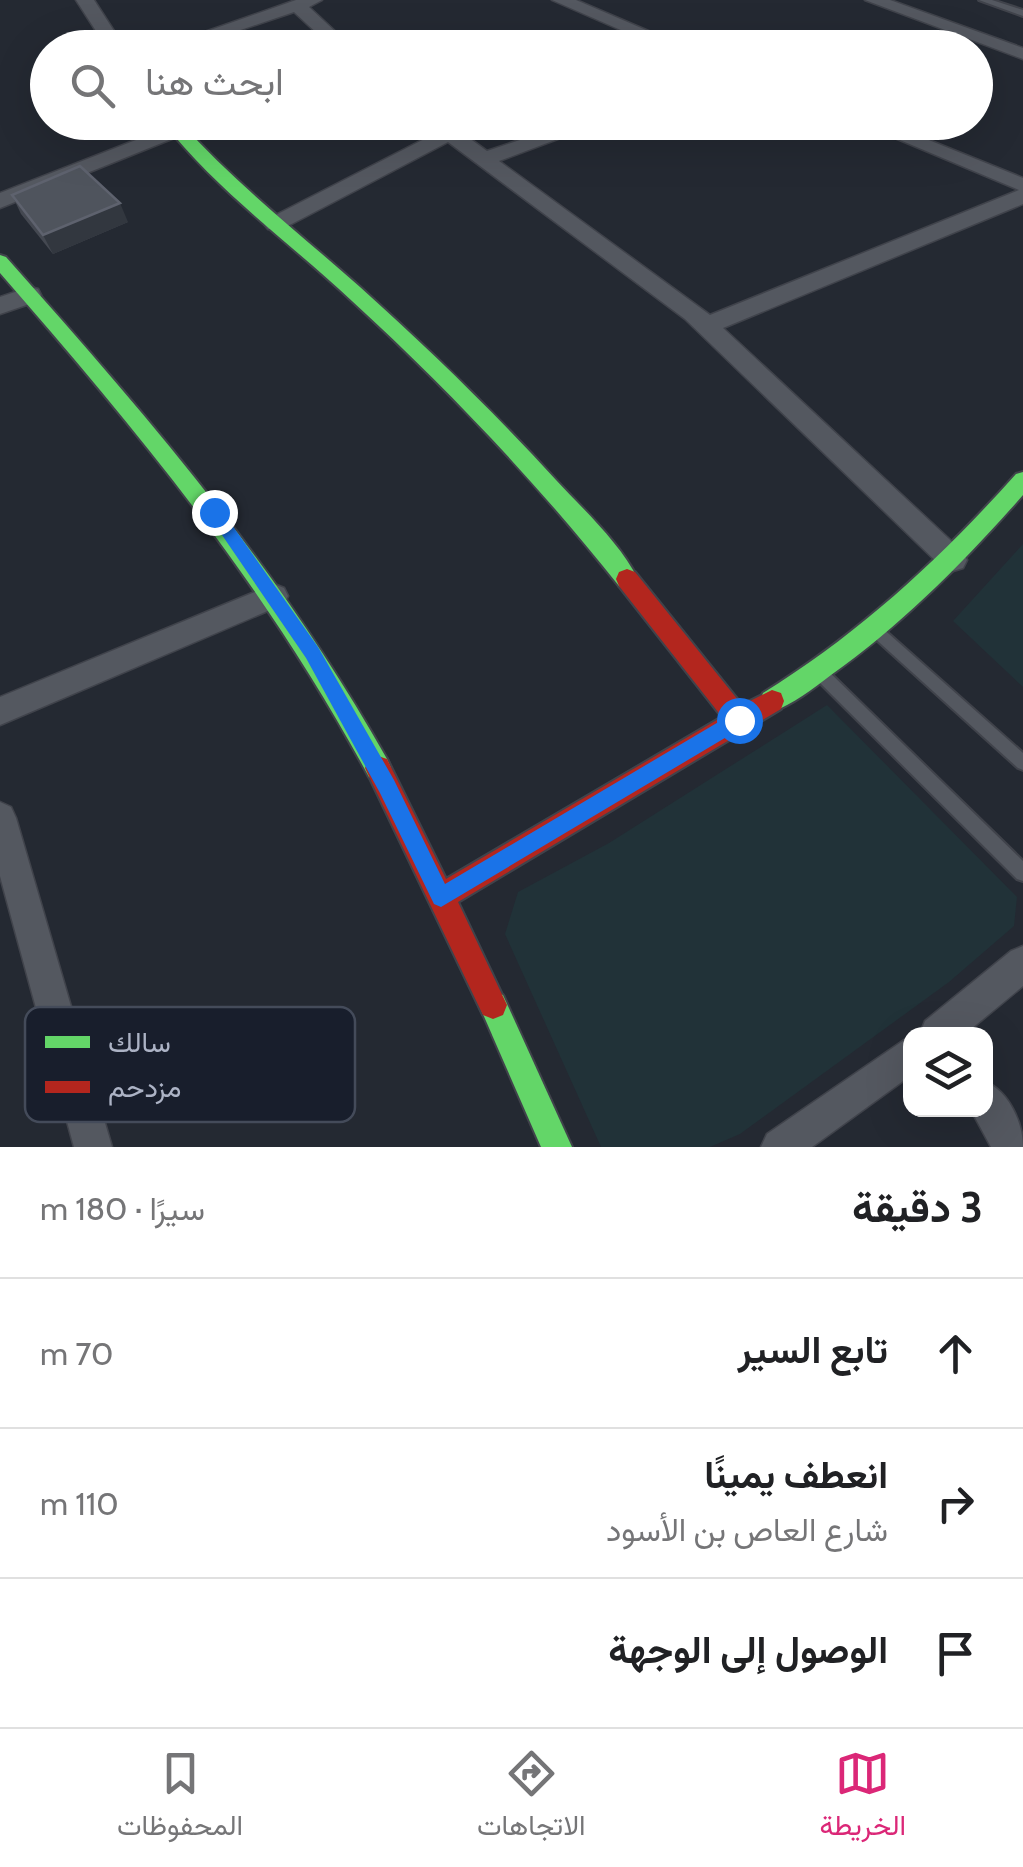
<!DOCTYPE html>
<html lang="ar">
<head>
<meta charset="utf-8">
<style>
	body { margin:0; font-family:Cabin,Vazirmatn,sans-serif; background:#f6f6f6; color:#202124; direction:rtl }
	.controls { position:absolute; right:30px; bottom:30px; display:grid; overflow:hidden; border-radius:20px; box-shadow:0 10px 40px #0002 }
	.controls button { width:90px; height:90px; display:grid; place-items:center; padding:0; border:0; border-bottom:2px solid #e0e0e0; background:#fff; color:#202124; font:50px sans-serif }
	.stop { position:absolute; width:30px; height:30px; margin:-22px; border:8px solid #1a73e8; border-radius:50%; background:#fff }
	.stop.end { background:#1a73e8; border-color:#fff; box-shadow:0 2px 10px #0008 }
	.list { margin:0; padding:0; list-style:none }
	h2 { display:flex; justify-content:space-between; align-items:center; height:130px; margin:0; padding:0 40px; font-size:42px }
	h2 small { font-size:32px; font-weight:400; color:#757577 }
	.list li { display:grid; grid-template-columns:65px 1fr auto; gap:30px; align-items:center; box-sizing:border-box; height:150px; padding:0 40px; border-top:2px solid #e0e0e0 }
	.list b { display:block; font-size:38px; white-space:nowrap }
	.list p { margin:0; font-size:32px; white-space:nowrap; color:#757577 }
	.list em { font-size:32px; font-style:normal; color:#757577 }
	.icon { flex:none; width:55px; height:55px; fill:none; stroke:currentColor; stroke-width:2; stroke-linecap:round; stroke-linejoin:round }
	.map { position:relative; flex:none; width:1023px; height:1147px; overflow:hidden; direction:ltr }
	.search { position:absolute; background:#fff; box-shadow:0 10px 40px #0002; left:30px; right:30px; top:30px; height:110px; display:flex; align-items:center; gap:25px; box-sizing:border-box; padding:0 35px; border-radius:55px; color:#757577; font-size:38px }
	.sheet { height:580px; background:#fff }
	nav { display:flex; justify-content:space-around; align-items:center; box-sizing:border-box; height:140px; border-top:2px solid #e0e0e0; background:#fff; font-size:28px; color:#757577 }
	nav a { display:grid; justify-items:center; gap:5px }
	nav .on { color:#db2777 }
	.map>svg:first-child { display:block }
</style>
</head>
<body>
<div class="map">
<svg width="1023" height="1147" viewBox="0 0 1023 1147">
	<rect width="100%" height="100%" fill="#242932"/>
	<g fill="#213238">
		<polygon points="1023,544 1023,687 953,621"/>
		<polygon points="827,705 1017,897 1014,926 949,982 740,1134 710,1147 601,1147 505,934 518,892 609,843"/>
	</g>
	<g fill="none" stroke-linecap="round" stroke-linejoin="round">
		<defs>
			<g id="lane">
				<polygon points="979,0 992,0 1023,10 1023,16"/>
				<polygon points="875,624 880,626 1023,753 1023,770 1018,768 870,634 868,630 870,626"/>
				<polygon points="819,665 824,667 1023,861 1023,881 1017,879 814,677 812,672 814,667"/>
			</g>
			<g id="street">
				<polygon points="76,0 94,0 125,48 107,48"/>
				<polygon points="296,0 322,0 309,7 353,48 333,48 294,12 187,48 159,48"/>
				<polygon points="552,0 576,0 688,48 662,48"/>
				<polygon points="865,0 890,0 1023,48 1023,59"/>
				<polygon points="425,122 447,122 487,151 573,122 603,122 499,161 710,315 1019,190 857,122 884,122 1023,178 1023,204 723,328 963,552 967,560 963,568 953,571 943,568 685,319 448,142 282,229 268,229 264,224 268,219 436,133"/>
				<polygon points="177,124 184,126 184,134 0,208 0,193"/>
				<polygon points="30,287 38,289 41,295 38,301 0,314 0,297"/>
				<polygon points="274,584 284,588 288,596 284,604 0,725 0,697"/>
				<polygon points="0,802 11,807 16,818 112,1147 74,1147 0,876"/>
				<polygon points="1023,946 1023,986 965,1034 920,1034 925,1021 1011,951"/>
				<polygon points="910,1036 910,1076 812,1147 761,1147 767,1134"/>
				<path d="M 986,1082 C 1009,1092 1023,1123 1023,1147 L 991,1147 L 971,1110 L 986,1110 Z"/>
			</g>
			<g id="fast">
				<path d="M 163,122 L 180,122 C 235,183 299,233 360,287 C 428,348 494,412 556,480 C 583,509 620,543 638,579 L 635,586 L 627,589 L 619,586 C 538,484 448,389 352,301 C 289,242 217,191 163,122 Z"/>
				<path d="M 0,255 L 6,257 C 151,420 279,568 387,759 L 391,768 L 387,777 L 378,780 L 369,777 C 265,585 142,436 0,273 Z"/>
				<path d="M 1023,472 L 1023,495 C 965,561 903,624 831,675 C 813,689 793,704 772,712 L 763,709 L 760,701 L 763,693 C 860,633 940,559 1016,474 Z"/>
				<polygon points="493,991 503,995 572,1147 541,1147 479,1005 483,995"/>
			</g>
			<polygon id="jam" points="627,569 635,572 742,705 772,690 781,693 784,701 781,709 458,902 507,1005 503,1015 493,1019 483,1015 365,768 369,759 378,756 387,759 446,879 722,717 619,586 616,579 619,572"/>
		</defs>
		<use href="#lane" stroke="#40434b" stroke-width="4"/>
		<use href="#street" stroke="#40434b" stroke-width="3"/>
		<use href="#fast" stroke="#40434b" stroke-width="4"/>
		<use href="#jam" stroke="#40434b" stroke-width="4"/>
		<use href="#lane" fill="#545860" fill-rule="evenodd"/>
		<use href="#street" fill="#545860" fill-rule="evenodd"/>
		<use href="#fast" fill="#63d668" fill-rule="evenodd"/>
		<use href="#jam" fill="#b3261e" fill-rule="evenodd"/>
	</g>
	<polygon fill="#444851" points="12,195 128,222 53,254 21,214"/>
	<polygon fill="#32373f" points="120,203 128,222 53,254 43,235"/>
	<polygon fill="#4f545d" stroke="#5e626e" stroke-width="2.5" points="80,166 120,203 43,235 12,195"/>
	<polygon fill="#1a73e8" points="214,506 220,508 318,647 394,780 445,884 732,714 739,712 748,720 745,726 441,907 434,904 380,793 306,658 209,516 209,508"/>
	<rect x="25" y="1007" width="330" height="115" rx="15" fill="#181e2c" stroke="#444b5a" stroke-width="2.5"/>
	<rect x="45" y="1036" width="45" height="12" fill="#63d668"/>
	<rect x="45" y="1081" width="45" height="12" fill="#b3261e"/>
	<g font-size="28" fill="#acb3c5">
		<text x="108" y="1052">سالك</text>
		<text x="108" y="1097">مزدحم</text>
	</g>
</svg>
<div class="controls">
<button><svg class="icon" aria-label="layers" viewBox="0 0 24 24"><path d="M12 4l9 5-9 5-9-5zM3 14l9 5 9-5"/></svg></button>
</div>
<div class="stop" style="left:739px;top:720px"></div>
<div class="stop end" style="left:214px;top:512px"></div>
<div class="search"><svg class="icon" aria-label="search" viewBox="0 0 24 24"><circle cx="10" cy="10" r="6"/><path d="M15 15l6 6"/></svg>ابحث هنا</div>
</div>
<section class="sheet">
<h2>3 دقيقة<small>سيرًا · 180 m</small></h2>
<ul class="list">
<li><svg class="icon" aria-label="ahead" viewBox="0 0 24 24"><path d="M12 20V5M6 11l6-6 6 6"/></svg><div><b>تابع السير</b></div><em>70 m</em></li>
<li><svg class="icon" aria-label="right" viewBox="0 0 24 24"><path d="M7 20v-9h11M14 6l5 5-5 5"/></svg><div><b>انعطف يمينًا</b><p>شارع العاص بن الأسود</p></div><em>110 m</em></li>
<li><svg class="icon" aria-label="arrive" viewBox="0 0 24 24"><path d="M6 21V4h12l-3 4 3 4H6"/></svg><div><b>الوصول إلى الوجهة</b></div></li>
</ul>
</section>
<nav>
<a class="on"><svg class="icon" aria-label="map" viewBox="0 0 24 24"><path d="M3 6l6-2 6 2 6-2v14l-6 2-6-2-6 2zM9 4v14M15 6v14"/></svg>الخريطة</a>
<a><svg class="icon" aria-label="directions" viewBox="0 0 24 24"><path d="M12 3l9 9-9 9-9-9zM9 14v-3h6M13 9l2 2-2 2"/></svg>الاتجاهات</a>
<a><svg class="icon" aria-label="saved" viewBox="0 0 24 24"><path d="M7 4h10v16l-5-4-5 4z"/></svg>المحفوظات</a>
</nav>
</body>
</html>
